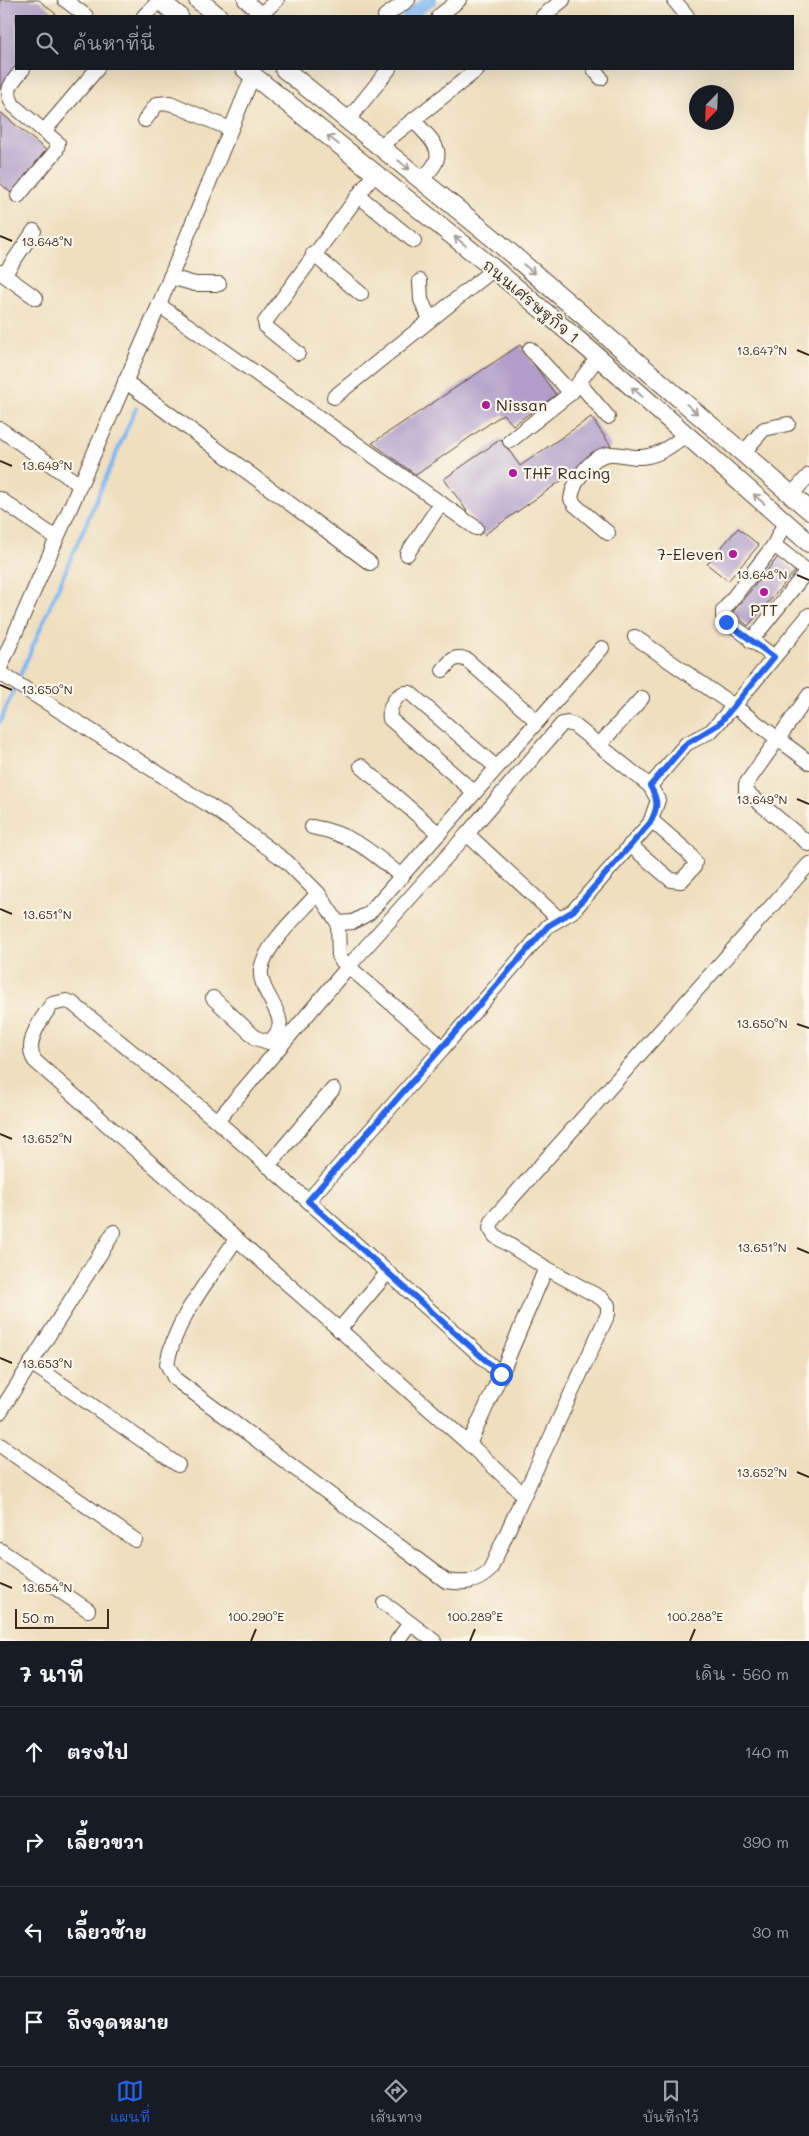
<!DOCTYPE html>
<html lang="th">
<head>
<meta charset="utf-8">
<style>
	body { margin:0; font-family:Mali,"Playpen Sans Thai",sans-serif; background:#242831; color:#f1f3f6 }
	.compass { position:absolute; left:689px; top:85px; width:45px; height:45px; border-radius:50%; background:#171b24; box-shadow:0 5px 20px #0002; rotate:203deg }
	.scale { position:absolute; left:15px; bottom:12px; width:94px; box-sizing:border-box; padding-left:5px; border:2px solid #3b2a1e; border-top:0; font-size:14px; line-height:18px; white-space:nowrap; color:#3b2a1e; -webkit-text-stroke:4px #fbf7ec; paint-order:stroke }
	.stop { position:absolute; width:15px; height:15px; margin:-11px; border:4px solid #2563eb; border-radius:50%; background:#fff }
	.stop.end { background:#2563eb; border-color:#fff; box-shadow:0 1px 5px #0008 }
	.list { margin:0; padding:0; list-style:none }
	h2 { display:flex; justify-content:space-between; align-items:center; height:65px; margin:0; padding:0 20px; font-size:21px }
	h2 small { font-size:16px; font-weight:400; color:#9ea1a6 }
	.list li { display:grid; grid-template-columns:32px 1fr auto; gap:15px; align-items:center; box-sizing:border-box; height:90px; padding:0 20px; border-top:1px solid #363941 }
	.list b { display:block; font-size:19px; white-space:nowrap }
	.list em { font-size:16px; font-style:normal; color:#9ea1a6 }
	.icon { flex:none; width:28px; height:28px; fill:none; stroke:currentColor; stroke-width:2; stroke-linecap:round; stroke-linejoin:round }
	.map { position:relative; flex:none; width:809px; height:1641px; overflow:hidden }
	.search { position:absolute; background:#171b24; box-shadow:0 5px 20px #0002; left:15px; right:15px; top:15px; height:55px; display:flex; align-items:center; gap:12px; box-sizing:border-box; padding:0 18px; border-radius:0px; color:#9ea1a6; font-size:19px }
	.sheet { height:425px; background:#171b24 }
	nav { display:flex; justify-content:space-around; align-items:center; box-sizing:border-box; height:70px; border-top:1px solid #363941; background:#171b24; font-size:14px; color:#9ea1a6 }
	nav a { display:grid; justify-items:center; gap:2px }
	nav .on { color:#2563eb }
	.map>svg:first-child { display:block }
</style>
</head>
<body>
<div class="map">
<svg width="809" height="1641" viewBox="0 0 809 1641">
	<rect width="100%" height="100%" fill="#fbf7ec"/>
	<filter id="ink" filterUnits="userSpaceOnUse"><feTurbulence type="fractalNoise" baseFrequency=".02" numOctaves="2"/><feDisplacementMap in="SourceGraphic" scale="10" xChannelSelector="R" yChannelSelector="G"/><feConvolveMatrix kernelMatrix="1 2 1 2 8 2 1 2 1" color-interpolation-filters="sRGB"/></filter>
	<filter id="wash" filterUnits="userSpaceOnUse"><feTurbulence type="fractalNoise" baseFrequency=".0096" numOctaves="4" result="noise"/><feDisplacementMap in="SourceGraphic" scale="20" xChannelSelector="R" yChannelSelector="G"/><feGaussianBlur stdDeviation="1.12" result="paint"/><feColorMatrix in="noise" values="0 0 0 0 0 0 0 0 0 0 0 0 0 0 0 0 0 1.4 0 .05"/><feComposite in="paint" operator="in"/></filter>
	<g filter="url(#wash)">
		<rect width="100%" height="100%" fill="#efdfbf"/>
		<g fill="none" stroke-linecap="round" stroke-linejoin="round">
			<polyline stroke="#82b9f1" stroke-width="4" points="0,722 136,408"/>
			<polyline stroke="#82b9f1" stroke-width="12" points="408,16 431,0"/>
		</g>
		<g id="blocks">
			<g fill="#b09dc9">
				<polygon points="0,0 39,0 58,16 16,16 18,69 0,90"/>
				<polygon points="0,112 46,150 11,193 0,183"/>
				<polygon points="520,345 556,395 513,425 503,414 416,475 372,443"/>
				<polygon points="591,417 611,446 484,535 444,479 501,439 520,466"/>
				<polygon points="738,528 759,545 728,581 707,564"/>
				<polygon points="778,557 795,571 748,626 733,612"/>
			</g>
		</g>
	</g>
	<g filter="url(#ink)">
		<use href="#blocks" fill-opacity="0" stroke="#564536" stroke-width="1"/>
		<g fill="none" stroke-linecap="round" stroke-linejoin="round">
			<defs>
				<g id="minor">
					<polyline points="65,0 86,16"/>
					<polyline points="245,0 261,14"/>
					<polyline points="674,0 687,16"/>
					<polyline points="144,16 159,1"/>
					<polyline points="263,16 261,14 277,0"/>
					<polyline points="385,16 408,0"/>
					<polyline points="439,16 459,0"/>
					<polyline points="543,16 563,0"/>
					<polyline points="594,69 601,78"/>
					<polyline points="145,120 157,104 170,103 230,129"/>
					<polyline points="348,120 389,69"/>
					<path d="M 414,121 C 435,143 451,155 421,179"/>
					<polyline points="45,130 97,69"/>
					<polyline points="380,146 478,69"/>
					<path d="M 18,196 L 56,151 L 58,143 L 14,106 C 3,90 12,82 23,69"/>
					<polyline points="359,196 414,241"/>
					<polyline points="313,254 361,294"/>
					<polyline points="0,272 36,298"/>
					<polyline points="4,275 34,231"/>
					<polyline points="170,277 195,284 219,284"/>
					<polyline points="420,281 421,300 430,319"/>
					<polyline points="159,305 476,528"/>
					<polyline points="530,349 571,393"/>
					<polyline points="298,353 266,327 265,322 375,173"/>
					<polyline points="125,381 370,563"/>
					<polyline points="579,383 608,417"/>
					<polyline points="334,397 494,269"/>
					<polyline points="0,429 80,485"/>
					<polyline points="510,441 571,393 598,357"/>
					<polyline points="743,453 764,429 788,424"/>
					<polyline points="792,494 809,475"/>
					<polyline points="0,499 56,538"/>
					<polyline points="785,522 774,545 807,571 809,570"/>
					<path d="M 608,533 L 575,505 L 571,499 C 573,482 591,455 610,454 C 620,453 630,458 641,457 C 659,456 672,445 686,435"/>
					<polyline points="407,554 441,503"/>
					<polyline points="809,615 734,706 809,762"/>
					<polyline points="751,641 807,571"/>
					<polyline points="774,657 727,621 723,616 723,611 774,545"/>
					<polyline points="0,668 159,305 253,75"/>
					<path d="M 443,670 C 451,660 455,655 467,660 L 537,721"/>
					<path d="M 0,673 L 218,811 L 287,862 L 318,893 L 338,923 L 339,957 L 342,961 L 443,1048 L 308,1201 L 501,1374 L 469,1444 L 524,1495 L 490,1570 C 476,1583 464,1584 446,1581 L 175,1379 L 167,1364 C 175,1318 211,1278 236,1239"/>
					<polyline points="809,695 746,784 746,791 751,796 809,844"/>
					<polyline points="600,744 642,698"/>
					<polyline points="361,766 439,834"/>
					<path d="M 474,792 L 390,719 C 388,707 397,691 410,693 L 496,767"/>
					<path d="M 312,827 C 352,834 372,852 402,877"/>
					<polyline points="467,834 562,724 567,723 574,725 650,786 686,744 711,731 734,706 635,637"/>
					<polyline points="630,845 671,880 681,881 694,867 695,862 688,852 651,820"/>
					<polyline points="338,923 353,922 369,913 602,648"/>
					<path d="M 213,998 L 256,1038 L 268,1042 C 299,1021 258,996 261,970 C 264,945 302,912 318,893"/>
					<polyline points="443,1048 548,926 573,911 650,823 658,800 650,786"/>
					<polyline points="217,1121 348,967 467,834 558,918"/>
					<polyline points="268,1166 333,1089"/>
					<path d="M 308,1201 L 217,1121 L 72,1003 L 66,1001 L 52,1004 C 41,1019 23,1044 35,1061 L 469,1444"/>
					<polyline points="339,1330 388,1272"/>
					<polyline points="31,1363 178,1465"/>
					<polyline points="501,1374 546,1268 495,1236 490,1228 493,1219 809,864"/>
					<polyline points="0,1412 114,1232"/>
					<polyline points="0,1445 135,1540"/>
					<polyline points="524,1495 608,1314 608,1305 601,1298 546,1268"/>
					<polyline points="0,1550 88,1610"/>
					<polyline points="384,1603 434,1641"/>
					<polyline points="397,1641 410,1623"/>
				</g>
				<g id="major">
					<polyline points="159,0 179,16"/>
					<polyline points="198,0 218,16"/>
					<polyline points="245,69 494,269 598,357 809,543"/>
					<polyline points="284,69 493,238 809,510"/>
				</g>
			</defs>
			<use href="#minor" stroke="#564536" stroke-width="16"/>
			<use href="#major" stroke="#564536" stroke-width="20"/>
			<use href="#minor" stroke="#fff" stroke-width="14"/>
			<use href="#major" stroke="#fff" stroke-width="18"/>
		</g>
		<defs><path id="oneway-shaft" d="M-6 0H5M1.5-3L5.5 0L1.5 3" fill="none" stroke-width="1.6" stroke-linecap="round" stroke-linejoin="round" transform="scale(1.25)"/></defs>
		<g stroke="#a79f9a">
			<use href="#oneway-shaft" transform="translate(333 140) rotate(-141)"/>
			<use href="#oneway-shaft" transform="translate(404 165) rotate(39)"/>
			<use href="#oneway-shaft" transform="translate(460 241) rotate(-141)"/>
			<use href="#oneway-shaft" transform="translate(529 269) rotate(40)"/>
			<use href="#oneway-shaft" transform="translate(637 392) rotate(-138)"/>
			<use href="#oneway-shaft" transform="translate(692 409) rotate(41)"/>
			<use href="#oneway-shaft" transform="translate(759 499) rotate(-139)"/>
		</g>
	</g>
	<g fill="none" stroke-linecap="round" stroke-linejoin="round" filter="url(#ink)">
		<path stroke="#2563eb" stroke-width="6" d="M 501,1374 L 308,1201 L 548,926 L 573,911 L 650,823 C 658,808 659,801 650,786 L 686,744 L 719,724 L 774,657 L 726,622"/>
	</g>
	<path fill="none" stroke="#3b2a1e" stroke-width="2" d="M 0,236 L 12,241M 797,350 L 809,355M 0,461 L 12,466M 797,575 L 809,580M 0,685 L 12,690M 797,799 L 809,804M 0,909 L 12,914M 797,1024 L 809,1028M 0,1134 L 12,1139M 797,1248 L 809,1253M 0,1358 L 12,1363M 797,1472 L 809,1477M 0,1583 L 12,1588M 251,1641 L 256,1629M 470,1641 L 475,1629M 690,1641 L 695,1629"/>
	<g fill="#b5179e" stroke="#fbf7ec" stroke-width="2">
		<circle cx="486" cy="405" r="5"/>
		<circle cx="513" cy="473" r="5"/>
		<circle cx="733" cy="554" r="5"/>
		<circle cx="764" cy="592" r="5"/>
	</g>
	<g text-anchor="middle" stroke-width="4.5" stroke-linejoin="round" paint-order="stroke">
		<g font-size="16" fill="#3b2a1e" stroke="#fbf7ec">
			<text transform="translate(531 301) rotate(40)" y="6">ถนนเศรษฐกิจ 1</text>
		</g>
		<g font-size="16" fill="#3b2a1e" stroke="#fbf7ec" text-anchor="start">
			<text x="496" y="411">Nissan</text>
			<text x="523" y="479">THF Racing</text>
			<text x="723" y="560" text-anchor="end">7-Eleven</text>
			<text x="764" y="616" text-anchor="middle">PTT</text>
		</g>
	</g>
	<g font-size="12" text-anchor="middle" fill="#3b2a1e" stroke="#fbf7ec" stroke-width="4.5" stroke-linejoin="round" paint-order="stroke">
		<text x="47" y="246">13.648°N</text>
		<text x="762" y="355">13.647°N</text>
		<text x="47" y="470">13.649°N</text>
		<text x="762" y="579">13.648°N</text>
		<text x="47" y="694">13.650°N</text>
		<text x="762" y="804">13.649°N</text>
		<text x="47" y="919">13.651°N</text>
		<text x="762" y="1028">13.650°N</text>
		<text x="47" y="1143">13.652°N</text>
		<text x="762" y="1252">13.651°N</text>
		<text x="47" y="1368">13.653°N</text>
		<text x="762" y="1477">13.652°N</text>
		<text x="47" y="1592">13.654°N</text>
		<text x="256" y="1621">100.290°E</text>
		<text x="475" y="1621">100.289°E</text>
		<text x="695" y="1621">100.288°E</text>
	</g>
</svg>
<svg class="compass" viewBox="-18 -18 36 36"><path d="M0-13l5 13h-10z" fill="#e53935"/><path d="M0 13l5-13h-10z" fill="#9ea1a6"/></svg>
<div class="scale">50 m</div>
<div class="stop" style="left:501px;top:1374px"></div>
<div class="stop end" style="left:726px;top:622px"></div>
<div class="search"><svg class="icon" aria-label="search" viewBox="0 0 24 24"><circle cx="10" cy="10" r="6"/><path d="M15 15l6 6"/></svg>ค้นหาที่นี่</div>
</div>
<section class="sheet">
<h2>7 นาที<small>เดิน · 560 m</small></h2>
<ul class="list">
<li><svg class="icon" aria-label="ahead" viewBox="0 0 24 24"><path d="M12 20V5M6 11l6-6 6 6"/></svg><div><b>ตรงไป</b></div><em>140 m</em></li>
<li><svg class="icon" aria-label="right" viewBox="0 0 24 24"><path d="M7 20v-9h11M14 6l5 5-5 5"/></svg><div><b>เลี้ยวขวา</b></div><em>390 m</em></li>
<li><svg class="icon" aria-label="left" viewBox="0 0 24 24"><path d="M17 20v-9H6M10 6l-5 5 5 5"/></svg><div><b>เลี้ยวซ้าย</b></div><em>30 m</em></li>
<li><svg class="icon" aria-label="arrive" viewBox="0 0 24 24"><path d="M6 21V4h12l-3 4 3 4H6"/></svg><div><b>ถึงจุดหมาย</b></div></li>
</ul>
</section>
<nav>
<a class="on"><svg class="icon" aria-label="map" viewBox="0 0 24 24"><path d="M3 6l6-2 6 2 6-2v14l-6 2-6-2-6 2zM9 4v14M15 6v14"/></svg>แผนที่</a>
<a><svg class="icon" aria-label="directions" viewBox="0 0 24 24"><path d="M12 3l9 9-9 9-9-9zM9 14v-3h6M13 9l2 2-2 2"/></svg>เส้นทาง</a>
<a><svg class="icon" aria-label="saved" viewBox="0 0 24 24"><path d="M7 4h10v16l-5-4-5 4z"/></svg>บันทึกไว้</a>
</nav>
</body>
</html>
